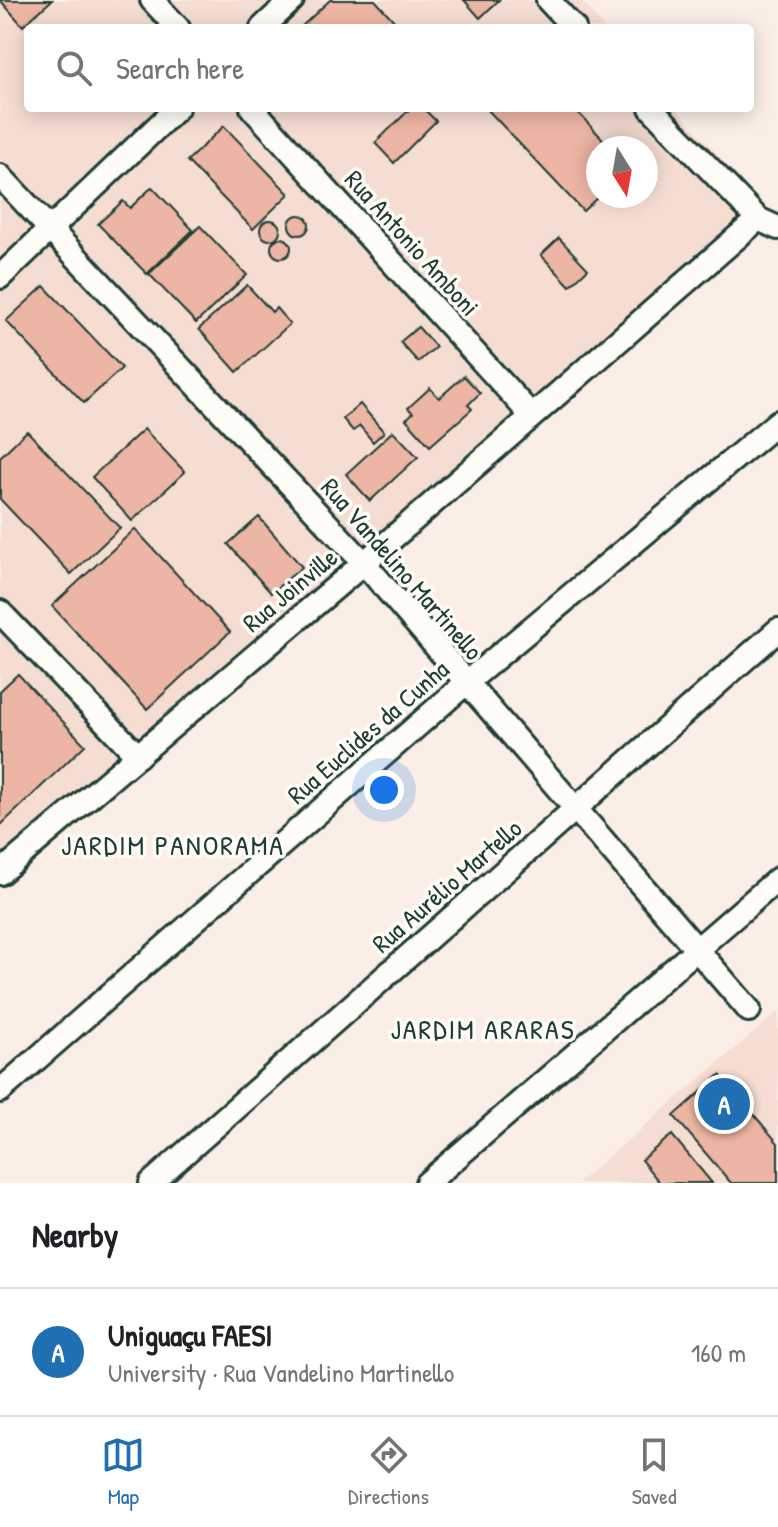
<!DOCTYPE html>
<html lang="en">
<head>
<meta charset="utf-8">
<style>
	body { margin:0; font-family:"Patrick Hand",sans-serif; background:#f6f6f6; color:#202124 }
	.compass { position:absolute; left:586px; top:136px; width:72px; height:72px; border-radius:50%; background:#fff; box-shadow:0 4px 20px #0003; rotate:169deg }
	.you { position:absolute; left:384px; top:790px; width:28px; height:28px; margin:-20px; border:6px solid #fff; border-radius:50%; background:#1a73e8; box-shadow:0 0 0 12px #1a73e833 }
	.badge { display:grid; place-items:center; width:52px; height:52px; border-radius:50%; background:#1f6fb2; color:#fff; font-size:26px; font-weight:700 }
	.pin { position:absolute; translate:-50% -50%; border:4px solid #fff; box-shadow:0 2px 8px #0006 }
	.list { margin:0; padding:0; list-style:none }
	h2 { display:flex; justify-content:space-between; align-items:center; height:104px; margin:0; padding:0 32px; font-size:34px }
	h2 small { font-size:26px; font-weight:400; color:#757577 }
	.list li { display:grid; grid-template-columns:52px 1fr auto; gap:24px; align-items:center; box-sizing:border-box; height:128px; padding:0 32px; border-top:2px solid #e0e0e0 }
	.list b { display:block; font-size:30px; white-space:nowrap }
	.list p { margin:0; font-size:26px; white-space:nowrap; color:#757577 }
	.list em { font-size:26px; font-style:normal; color:#757577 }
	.icon { flex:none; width:44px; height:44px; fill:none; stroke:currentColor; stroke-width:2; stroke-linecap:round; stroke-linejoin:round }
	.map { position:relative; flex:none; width:778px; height:1183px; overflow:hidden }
	.search { position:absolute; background:#fff; box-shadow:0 4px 20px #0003; left:24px; right:24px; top:24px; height:88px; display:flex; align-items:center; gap:20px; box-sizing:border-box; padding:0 28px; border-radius:8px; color:#757577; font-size:30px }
	.sheet { height:232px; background:#fff }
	nav { display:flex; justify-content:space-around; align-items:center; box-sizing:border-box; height:112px; border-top:2px solid #e0e0e0; background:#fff; font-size:22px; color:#757577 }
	nav a { display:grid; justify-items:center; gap:4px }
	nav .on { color:#1f6fb2 }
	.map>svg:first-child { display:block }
</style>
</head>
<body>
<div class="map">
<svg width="778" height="1183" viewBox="0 0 778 1183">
	<rect width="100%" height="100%" fill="#faeee6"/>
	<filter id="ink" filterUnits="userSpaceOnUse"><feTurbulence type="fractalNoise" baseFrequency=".0125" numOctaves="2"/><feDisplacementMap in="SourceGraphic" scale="16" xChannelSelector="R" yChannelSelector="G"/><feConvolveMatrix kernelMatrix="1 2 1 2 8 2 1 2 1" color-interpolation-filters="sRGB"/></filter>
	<g filter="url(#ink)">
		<g fill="#f6ddd2" fill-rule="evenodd">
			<path d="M 0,0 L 580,0 L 605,28 L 28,28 L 28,108 L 676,108 L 766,210 L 0,863 ZM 598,148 L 646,148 L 646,196 L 598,196 Z"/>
			<polygon points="778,1012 778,1183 578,1183"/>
		</g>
		<g fill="#edb5a4" stroke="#1f3d34" stroke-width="2">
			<polygon points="0,0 52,0 23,26"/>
			<polygon points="330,0 375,0 397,24 393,28 300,28"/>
			<polygon points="464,0 499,0 480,18"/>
			<polygon points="411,108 423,108 436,121 394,163 375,143"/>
			<polygon points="486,108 574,108 611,148 598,148 599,196 583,211"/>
			<polygon points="224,126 289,194 253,229 187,161"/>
			<polygon points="152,187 193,230 147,274 98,224 123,201 130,208"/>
			<circle cx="299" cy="225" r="10"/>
			<circle cx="270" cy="230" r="10"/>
			<polygon points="200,226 247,275 196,323 149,274"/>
			<polygon points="559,238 588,269 570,286 541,255"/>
			<circle cx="281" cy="248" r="10"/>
			<polygon points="247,285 272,312 276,308 290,324 237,372 199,329"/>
			<polygon points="44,286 122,368 84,403 6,321"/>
			<polygon points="418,327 436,347 418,362 400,342"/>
			<polygon points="464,376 480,393 468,405 472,409 430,446 406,419 413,413 408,408 430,388 439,398"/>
			<polygon points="360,404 384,432 373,442 360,426 353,431 343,419"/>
			<polygon points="144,429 185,472 132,521 92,477"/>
			<polygon points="27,431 120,528 71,574 0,499 0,457"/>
			<polygon points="393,431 418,457 370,501 346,474"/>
			<polygon points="259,517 302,567 271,593 228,544"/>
			<polygon points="135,529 230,632 147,709 52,606"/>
			<polygon points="18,674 85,745 0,826 0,691"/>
			<polygon points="720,1075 778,1143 778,1183 731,1183 674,1116"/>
			<polygon points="672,1135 712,1183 660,1183 641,1160"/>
		</g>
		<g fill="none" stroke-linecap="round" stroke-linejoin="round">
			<defs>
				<g id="street">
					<polyline points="152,0 178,28"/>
					<polyline points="548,0 574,28"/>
					<polyline points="262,28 292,0"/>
					<polyline points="252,108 531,415"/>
					<polyline points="651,108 758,219 778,228"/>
					<polyline points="0,176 364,563 749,1010"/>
					<polyline points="0,277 177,108"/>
					<polyline points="0,612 138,756"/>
					<polyline points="0,873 364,563 758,219"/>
					<polyline points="0,1091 466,683 778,422"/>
					<polyline points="151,1183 778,630"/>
					<polyline points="427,1183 778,879"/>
				</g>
			</defs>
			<use href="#street" stroke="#1f3d34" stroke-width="28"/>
			<use href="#street" stroke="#fdfcf7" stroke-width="22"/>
		</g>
	</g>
	<g text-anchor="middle" stroke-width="7" stroke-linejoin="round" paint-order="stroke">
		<g font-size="26" fill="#1f3d34" stroke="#fdfcf7">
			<text transform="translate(412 243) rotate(48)" y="9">Rua Antonio Amboni</text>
			<text transform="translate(402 569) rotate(49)" y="9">Rua Vandelino Martinello</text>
			<text transform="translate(290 590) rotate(-40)" y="9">Rua Joinville</text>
			<text transform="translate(368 732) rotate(-41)" y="9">Rua Euclides da Cunha</text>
			<text transform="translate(447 886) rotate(-41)" y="9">Rua Aurélio Martello</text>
		</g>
		<g font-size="28" letter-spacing="2" fill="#1f3d34" stroke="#fdfcf7">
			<text x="173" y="855">JARDIM PANORAMA</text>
			<text x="483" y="1039">JARDIM ARARAS</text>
		</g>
	</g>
</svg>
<svg class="compass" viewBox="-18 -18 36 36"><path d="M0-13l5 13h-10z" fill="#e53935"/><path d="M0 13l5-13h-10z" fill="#757577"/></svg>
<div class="you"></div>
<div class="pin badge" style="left:724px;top:1104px">A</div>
<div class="search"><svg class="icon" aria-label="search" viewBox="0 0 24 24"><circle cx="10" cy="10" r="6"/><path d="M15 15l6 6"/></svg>Search here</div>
</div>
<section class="sheet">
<h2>Nearby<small></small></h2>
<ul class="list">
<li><span class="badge">A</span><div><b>Uniguaçu FAESI</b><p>University · Rua Vandelino Martinello</p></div><em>160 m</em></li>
</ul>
</section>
<nav>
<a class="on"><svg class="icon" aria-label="map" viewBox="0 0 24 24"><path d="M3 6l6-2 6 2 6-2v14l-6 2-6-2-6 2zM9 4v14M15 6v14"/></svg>Map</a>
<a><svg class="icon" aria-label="directions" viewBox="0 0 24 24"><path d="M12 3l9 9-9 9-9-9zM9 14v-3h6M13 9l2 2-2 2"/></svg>Directions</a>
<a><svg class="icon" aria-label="saved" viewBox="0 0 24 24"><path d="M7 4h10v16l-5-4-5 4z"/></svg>Saved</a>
</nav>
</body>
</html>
